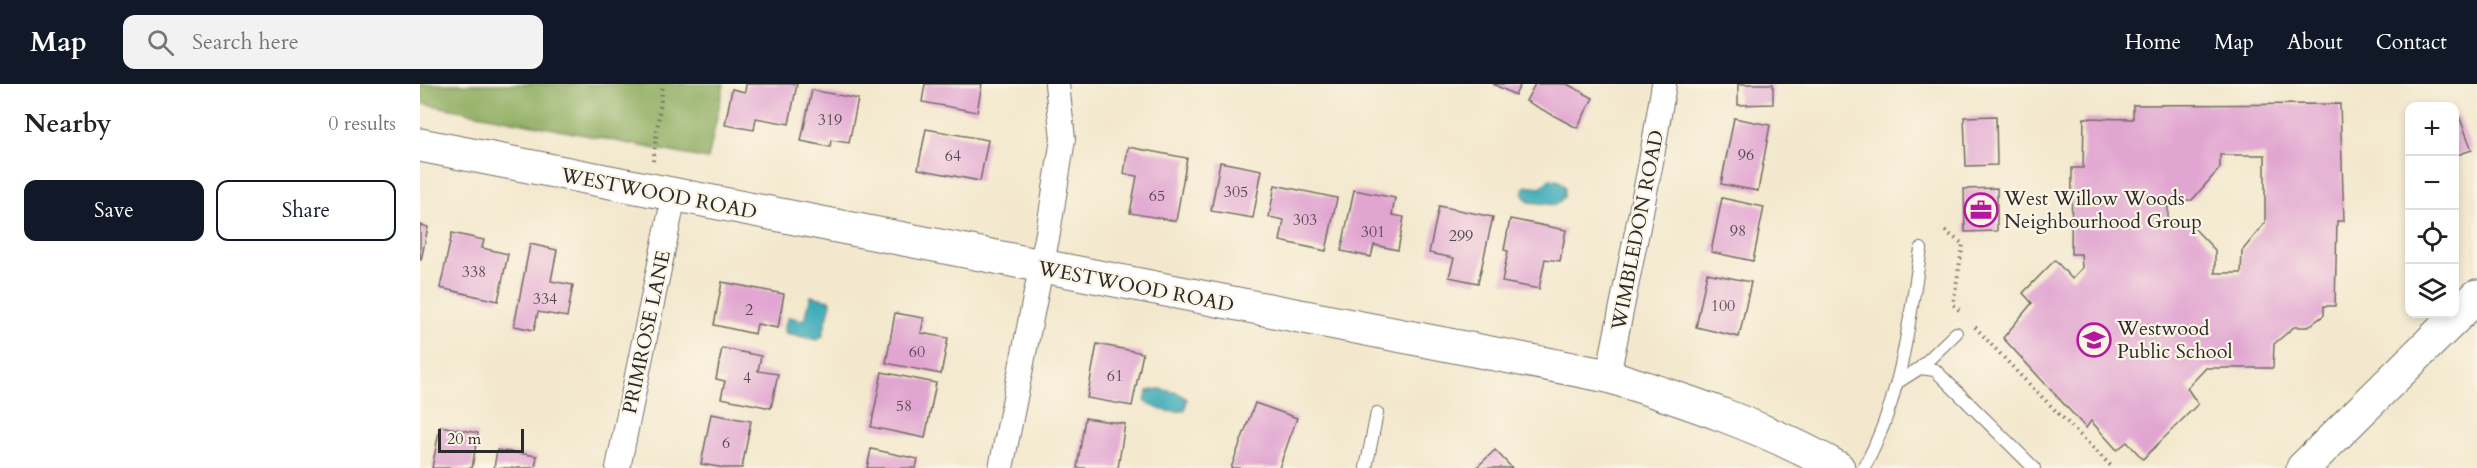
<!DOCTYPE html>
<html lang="en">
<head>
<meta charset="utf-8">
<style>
	body { margin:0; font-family:Cardo,serif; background:#f2f2f2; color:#222 }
	.controls { position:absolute; right:18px; top:18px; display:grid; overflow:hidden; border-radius:12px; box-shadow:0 3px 9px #0003 }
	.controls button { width:54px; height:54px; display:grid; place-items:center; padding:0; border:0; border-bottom:2px solid #e0e0e0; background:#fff; color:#222; font:30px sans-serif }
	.scale { position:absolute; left:18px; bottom:15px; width:86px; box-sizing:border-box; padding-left:6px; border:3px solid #2b2b2b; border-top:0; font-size:16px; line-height:21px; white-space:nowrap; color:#2b2b2b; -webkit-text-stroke:4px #fcf5e5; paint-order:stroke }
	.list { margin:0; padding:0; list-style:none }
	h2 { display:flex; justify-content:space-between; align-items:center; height:78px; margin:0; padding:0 24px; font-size:26px }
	h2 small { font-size:20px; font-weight:400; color:#767676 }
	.actions { display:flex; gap:12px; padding:18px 24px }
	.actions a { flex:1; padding:14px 0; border:2px solid #111827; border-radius:12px; text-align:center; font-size:21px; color:#111827 }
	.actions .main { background:#111827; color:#fff }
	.icon { flex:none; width:33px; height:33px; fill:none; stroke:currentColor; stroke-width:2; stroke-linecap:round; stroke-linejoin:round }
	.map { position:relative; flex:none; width:2057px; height:384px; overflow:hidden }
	header { display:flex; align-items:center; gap:36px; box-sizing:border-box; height:84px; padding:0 30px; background:#111827; color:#fff }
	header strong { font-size:28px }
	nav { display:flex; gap:33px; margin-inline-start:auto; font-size:21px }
	.search { width:420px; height:54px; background:#f2f2f2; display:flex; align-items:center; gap:15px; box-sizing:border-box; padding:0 21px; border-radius:12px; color:#767676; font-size:22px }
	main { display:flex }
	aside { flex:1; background:#fff }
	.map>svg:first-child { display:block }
</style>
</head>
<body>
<header>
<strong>Map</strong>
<div class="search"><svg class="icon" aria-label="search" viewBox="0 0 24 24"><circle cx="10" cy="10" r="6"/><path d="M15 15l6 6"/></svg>Search here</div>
<nav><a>Home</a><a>Map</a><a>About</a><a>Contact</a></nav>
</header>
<main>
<aside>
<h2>Nearby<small>0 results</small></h2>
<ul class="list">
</ul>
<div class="actions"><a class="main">Save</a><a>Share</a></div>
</aside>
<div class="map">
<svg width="2057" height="384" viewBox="0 0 2057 384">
	<rect width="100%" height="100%" fill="#fcf5e5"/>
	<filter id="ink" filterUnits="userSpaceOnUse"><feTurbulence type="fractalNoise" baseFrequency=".0167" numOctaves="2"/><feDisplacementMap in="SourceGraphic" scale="12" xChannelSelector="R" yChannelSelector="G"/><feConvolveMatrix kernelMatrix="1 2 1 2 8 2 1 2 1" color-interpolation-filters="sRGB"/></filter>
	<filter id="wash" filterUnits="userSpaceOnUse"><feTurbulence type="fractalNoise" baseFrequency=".008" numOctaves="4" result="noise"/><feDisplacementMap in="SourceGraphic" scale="24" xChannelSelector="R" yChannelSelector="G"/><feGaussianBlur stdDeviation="1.35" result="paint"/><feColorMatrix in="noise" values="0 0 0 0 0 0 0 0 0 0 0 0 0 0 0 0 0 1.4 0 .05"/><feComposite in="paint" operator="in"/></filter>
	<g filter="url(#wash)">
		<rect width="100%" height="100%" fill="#f3e8cd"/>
		<polygon fill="#8cac5f" stroke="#5c6c45" stroke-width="1.5" points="0,0 304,0 288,75 0,19"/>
		<g fill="#3cacb9" stroke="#346c72" stroke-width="1.5">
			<polygon points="1130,95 1138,96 1145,103 1144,113 1136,121 1109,118 1103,111 1104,104 1107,102 1120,104"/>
			<polygon points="391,212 409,216 411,219 402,253 397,256 366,249 364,246 367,235 370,233 381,236 385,234"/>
			<path d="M 740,305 L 758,309 L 767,315 L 765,326 C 750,330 738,327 725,317 L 728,307 Z"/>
		</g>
		<g id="blocks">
			<g fill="#e1a5d1" fill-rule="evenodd">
				<polygon points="326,0 377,0 369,40 336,34 334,46 305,41 312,5 325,8"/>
				<polygon points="505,0 562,0 557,28 502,18"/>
				<polygon points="1073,0 1101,0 1095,11"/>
				<polygon points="1115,0 1147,0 1173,14 1157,44 1106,17"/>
				<polygon points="1318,0 1353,0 1353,20 1318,21"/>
				<polygon points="392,6 438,15 429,59 411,56 410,63 381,57"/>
				<path d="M 1920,20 L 1924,137 L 1917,137 L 1915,222 L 1904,222 L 1904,231 L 1888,243 L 1874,243 L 1854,260 L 1853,284 L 1786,284 L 1767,304 L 1778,320 L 1723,375 L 1707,358 L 1697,366 L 1671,337 L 1666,344 L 1583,254 L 1612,219 L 1603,209 L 1635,176 L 1652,195 L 1662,184 L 1661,170 L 1651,170 L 1652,84 L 1663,84 L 1664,34 L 1713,35 L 1713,21 ZM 1800,71 L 1845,71 L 1845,139 L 1822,167 L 1821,189 L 1795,189 L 1795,166 L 1770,140 L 1748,140 L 1748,117 L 1772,116 L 1800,84 Z"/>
				<polygon points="1576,32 1577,81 1546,82 1544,33"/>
				<polygon points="2039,32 2052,66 2034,72 2034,34"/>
				<polygon points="1314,34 1350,41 1338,107 1301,100"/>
				<polygon points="506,45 568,56 560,97 498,85"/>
				<polygon points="708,63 767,74 756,137 710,129 717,92 704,90"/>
				<polygon points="800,78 842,86 833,134 791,127"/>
				<polygon points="855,101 917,114 906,167 860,157 864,136 849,133"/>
				<polygon points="1577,104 1577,147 1545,148 1544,105"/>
				<polygon points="934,106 975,114 972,131 984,133 978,166 954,161 951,173 921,167"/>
				<polygon points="1302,114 1344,123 1333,177 1291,168"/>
				<polygon points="1019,122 1073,133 1058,199 1029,193 1034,174 1009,169"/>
				<polygon points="1090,135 1146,146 1140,177 1125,175 1119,205 1082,198 1088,167 1084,166"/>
				<polygon points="0,141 8,143 1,176 0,176"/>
				<polygon points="32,149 64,156 62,164 88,170 78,217 20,204"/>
				<polygon points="110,160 137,166 131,197 153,201 147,233 118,228 114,246 94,242"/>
				<polygon points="1287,189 1331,198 1319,253 1276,243"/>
				<polygon points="302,198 364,210 358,244 337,240 335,250 294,241"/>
				<polygon points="475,229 504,234 501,249 528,254 521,290 466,279"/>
				<polygon points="677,260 723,269 712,322 667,314"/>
				<polygon points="302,264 341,272 338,287 358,290 351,324 301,314 305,297 296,295"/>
				<polygon points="462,288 516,299 505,354 451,343"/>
				<polygon points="835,319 877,334 859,384 811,384"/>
				<polygon points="291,330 331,337 322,384 305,384 281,380"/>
				<polygon points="665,334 705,340 698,384 657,384"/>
				<polygon points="20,342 58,349 52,384 12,384"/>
				<polygon points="451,365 498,375 496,384 447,384"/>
				<polygon points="77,366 117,372 115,384 74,384"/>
				<polygon points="1075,366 1092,384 1056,384"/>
			</g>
		</g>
	</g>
	<g filter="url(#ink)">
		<use href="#blocks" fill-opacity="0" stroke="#716d64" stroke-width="1.5"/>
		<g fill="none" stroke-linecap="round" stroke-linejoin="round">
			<defs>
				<g id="lane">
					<polyline points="1500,284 1536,249"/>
					<polyline points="1478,298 1500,284 1515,286 1614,384"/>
					<polyline points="946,384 957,329"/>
					<path d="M 1444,384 C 1482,313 1488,243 1501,165"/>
				</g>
				<g id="street">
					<polyline points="1188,292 1231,78 1244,0"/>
					<polyline points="198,384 254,112"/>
					<polyline points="581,384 628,149 643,55 637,0"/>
				</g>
				<g id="secondary">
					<path d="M 0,61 L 1188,292 C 1267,317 1346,343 1418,384"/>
					<polyline points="1883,384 2057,212"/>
				</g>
			</defs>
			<use href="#lane" stroke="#716d64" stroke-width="14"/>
			<use href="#street" stroke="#716d64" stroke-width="26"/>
			<use href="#secondary" stroke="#716d64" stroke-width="35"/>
			<g stroke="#716d64" stroke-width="4" stroke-dasharray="1.5 4.5" stroke-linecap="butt">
				<polyline points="233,77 243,0"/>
				<polyline points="1525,147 1543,160 1533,220 1542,229"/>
				<polyline points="1555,243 1601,292 1693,384"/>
			</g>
			<use href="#lane" stroke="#fff" stroke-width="12"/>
			<use href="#street" stroke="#fff" stroke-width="24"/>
			<use href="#secondary" stroke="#fff" stroke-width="33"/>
		</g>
	</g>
	<defs>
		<symbol id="office-ring" viewBox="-11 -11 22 22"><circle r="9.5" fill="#fcf5e5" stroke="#b5179e" stroke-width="1.5"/><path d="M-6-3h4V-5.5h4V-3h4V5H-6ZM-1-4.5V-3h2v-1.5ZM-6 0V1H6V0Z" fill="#b5179e"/></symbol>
		<symbol id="school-ring" viewBox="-11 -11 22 22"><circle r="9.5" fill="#fcf5e5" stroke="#b5179e" stroke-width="1.5"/><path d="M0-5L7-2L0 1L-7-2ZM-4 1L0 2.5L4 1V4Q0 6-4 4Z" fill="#b5179e"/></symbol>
	</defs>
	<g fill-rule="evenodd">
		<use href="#office-ring" x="1542" y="107" width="38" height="38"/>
		<use href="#school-ring" x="1655" y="237" width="38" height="38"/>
	</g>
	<g text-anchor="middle" stroke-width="4.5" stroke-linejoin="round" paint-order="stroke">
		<g font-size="16" fill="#584a54">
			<text x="410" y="41">319</text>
			<text x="1326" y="76">96</text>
			<text x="533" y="77">64</text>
			<text x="816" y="113">305</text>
			<text x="737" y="117">65</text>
			<text x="885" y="141">303</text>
			<text x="1318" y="152">98</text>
			<text x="953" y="153">301</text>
			<text x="1041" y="157">299</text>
			<text x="54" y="193">338</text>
			<text x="125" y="220">334</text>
			<text x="1303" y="227">100</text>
			<text x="329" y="231">2</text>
			<text x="497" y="273">60</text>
			<text x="695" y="297">61</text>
			<text x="327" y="299">4</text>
			<text x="484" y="327">58</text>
			<text x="306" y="364">6</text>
		</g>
		<g font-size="20" fill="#2b2b2b" stroke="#fcf5e5">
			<text transform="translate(239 109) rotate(11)" y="7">WESTWOOD ROAD</text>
			<text transform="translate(1217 146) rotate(-79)" y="7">WIMBLEDON ROAD</text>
			<text transform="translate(716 202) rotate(11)" y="7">WESTWOOD ROAD</text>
			<text transform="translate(226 248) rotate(-78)" y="7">PRIMROSE LANE</text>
		</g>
		<g font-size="20" fill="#2b2b2b" stroke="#fcf5e5" text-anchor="start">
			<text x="1584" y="121">West Willow Woods<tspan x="1584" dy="23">Neighbourhood Group</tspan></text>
			<text x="1697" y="251">Westwood<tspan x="1697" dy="23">Public School</tspan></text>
		</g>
	</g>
</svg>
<div class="controls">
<button>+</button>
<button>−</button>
<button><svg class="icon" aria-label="locate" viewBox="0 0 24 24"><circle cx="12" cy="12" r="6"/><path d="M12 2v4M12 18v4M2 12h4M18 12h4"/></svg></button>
<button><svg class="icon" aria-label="layers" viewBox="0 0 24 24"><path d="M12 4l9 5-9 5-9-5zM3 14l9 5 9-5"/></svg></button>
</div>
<div class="scale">20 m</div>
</div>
</main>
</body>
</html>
